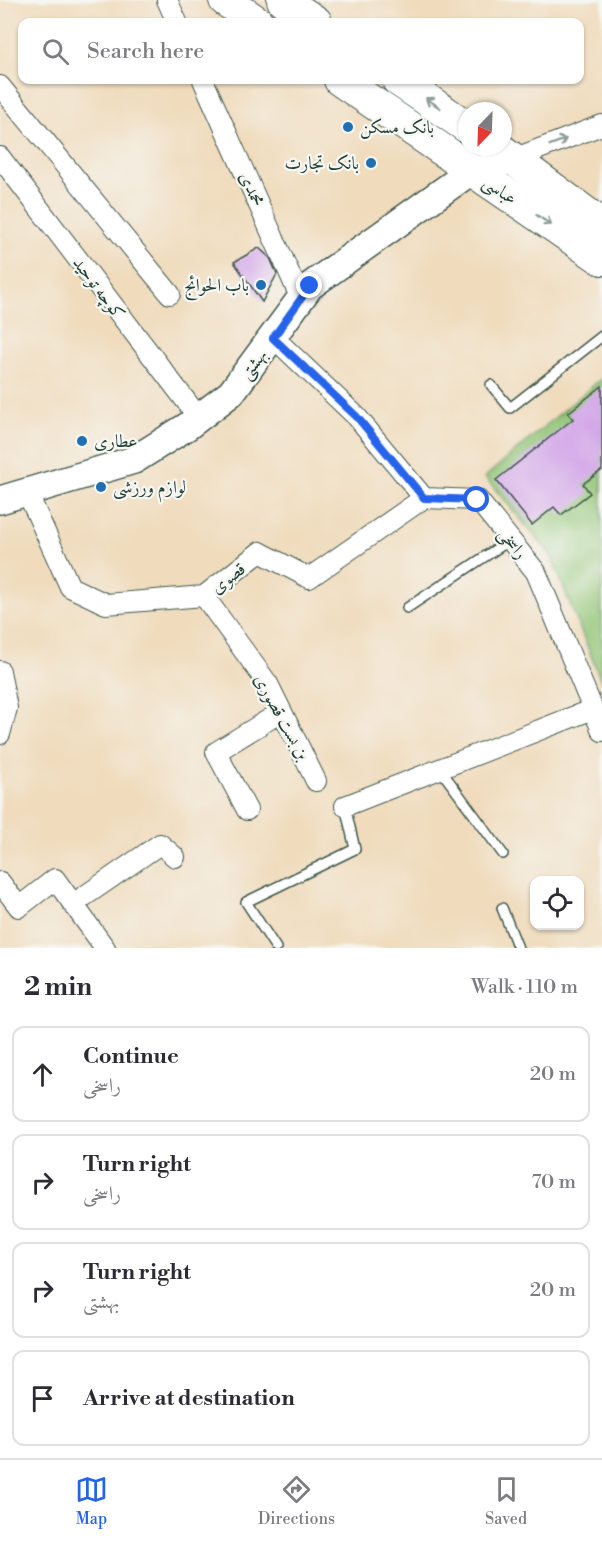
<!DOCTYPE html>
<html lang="en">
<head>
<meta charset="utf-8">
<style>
	body { margin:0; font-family:"Libre Bodoni",Amiri,serif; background:#f7f7f7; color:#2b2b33 }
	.controls { position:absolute; right:18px; bottom:18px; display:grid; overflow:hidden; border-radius:12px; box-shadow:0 2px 4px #0004 }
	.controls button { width:54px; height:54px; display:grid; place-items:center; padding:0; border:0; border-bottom:2px solid #e1e1e2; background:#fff; color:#2b2b33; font:30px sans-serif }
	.compass { position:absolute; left:458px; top:102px; width:54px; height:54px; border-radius:50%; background:#fff; box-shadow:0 2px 4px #0004; rotate:203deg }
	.stop { position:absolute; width:18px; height:18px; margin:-14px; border:4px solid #2563eb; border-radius:50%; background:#fff }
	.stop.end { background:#2563eb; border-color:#fff; box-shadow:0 2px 6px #0008 }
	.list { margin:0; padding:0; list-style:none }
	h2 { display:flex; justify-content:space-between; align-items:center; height:78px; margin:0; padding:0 24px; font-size:26px }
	h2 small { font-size:20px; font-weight:400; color:#7c7c81 }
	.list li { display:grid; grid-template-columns:39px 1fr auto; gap:18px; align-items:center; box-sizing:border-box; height:96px; margin:0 12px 12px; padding:0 12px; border:2px solid #e1e1e2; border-radius:12px }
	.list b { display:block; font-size:22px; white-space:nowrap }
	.list p { margin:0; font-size:20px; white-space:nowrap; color:#7c7c81 }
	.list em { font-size:20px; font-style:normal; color:#7c7c81 }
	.icon { flex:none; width:33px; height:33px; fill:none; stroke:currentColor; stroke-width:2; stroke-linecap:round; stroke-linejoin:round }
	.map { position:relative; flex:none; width:602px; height:948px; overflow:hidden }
	.search { position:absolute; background:#fff; box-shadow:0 2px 4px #0004; left:18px; right:18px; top:18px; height:66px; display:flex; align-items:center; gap:15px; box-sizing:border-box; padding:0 21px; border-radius:12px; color:#7c7c81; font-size:22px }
	.sheet { height:510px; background:#fff }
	nav { display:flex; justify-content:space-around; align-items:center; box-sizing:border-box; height:84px; border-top:2px solid #e1e1e2; background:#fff; font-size:16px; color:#7c7c81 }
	nav a { display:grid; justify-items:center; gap:3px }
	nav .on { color:#2563eb }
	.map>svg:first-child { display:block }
</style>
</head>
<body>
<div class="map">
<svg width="602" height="948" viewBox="0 0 602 948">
	<rect width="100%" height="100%" fill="#f6f6f2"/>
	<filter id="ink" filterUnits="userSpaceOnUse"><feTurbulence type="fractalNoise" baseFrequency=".0167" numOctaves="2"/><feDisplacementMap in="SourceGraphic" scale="12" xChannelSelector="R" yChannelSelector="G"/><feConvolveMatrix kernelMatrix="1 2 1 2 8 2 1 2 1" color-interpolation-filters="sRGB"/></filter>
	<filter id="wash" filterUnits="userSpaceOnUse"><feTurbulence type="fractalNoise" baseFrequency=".008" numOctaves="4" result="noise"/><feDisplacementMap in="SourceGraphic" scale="24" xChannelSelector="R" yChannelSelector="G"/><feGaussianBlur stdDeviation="1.35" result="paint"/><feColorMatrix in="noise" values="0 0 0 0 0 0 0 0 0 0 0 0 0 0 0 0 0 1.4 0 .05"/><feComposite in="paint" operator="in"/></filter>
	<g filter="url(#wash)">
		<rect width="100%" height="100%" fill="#f0dcbd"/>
		<polygon fill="#91c475" stroke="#588054" stroke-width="1.5" points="602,378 602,683 550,554 485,477"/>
		<g id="blocks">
			<g fill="#d3a6e8">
				<polygon points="259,248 270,258 277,274 262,302 234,262"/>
				<polygon points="602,386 602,470 583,484 590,493 561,515 554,507 532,525 496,480 573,419 568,413"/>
			</g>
		</g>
	</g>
	<g filter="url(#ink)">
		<use href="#blocks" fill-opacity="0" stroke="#3e5549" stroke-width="1.5"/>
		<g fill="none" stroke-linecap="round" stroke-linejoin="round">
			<defs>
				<g id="service">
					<polyline points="491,385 510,408 602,336"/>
					<polyline points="407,608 510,540"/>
					<polyline points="440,769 503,854"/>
					<polyline points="502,908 518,948"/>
					<polyline points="276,948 246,902 355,849 345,806"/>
				</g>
				<g id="minor">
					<polyline points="167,0 177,22"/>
					<polyline points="203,80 301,299"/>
					<polyline points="0,86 170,294"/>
					<polyline points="0,157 199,418"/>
					<polyline points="513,159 602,125"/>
					<polyline points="273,337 357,417 424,498 478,500 536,572 602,731"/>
					<polyline points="27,492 70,587 106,604 204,596 260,552 309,578 424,498"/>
					<polyline points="204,596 268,684 316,781"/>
					<polyline points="0,671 7,708 0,734"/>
					<polyline points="345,806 593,709"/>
					<polyline points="247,810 216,752 281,712"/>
					<polyline points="0,882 19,907 55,879 105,948"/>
					<polyline points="73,904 160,844 175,857"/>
				</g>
				<polyline id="secondary" points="0,500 134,460 188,426 231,393 310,286 471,171 513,159"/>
				<g id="primary">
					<polyline points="225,0 257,22"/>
					<polyline points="283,0 316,22"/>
					<polyline points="340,80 602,259"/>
					<polyline points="398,80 467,127"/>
					<polyline points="497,147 602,225"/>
				</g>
			</defs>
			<use href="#service" stroke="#3e5549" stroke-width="12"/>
			<use href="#minor" stroke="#3e5549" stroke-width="22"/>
			<use href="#secondary" stroke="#3e5549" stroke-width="30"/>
			<use href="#primary" stroke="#3e5549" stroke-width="34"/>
			<use href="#service" stroke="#fff" stroke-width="9"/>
			<use href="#minor" stroke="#fff" stroke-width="20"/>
			<use href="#secondary" stroke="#fff" stroke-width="27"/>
			<use href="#primary" stroke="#fff" stroke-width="32"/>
		</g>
		<defs><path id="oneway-shaft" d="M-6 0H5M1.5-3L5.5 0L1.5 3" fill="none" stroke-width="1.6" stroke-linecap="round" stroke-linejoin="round" transform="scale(1.5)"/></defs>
		<g stroke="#8f9e9a">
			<use href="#oneway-shaft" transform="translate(433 103) rotate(-145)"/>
			<use href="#oneway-shaft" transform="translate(558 142) rotate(-21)"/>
			<use href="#oneway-shaft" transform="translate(544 220) rotate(34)"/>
		</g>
	</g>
	<g fill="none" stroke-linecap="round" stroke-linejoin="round" filter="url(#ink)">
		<polyline stroke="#2563eb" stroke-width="8" points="310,286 273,338 357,417 424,498 477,500"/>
	</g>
	<g fill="#1f6fb2" stroke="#f6f6f2" stroke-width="2">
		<circle cx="348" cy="127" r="6"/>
		<circle cx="371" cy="163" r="6"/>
		<circle cx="261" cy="285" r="6"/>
		<circle cx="82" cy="441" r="6"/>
		<circle cx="101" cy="487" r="6"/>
	</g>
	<g text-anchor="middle" stroke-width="4.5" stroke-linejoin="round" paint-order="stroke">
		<g font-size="18" fill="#1f3d34" stroke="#f6f6f2" text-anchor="start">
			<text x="360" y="133">بانک مسکن</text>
			<text x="359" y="169" text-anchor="end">بانک تجارت</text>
			<text x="249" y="291" text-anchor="end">باب الحوائج</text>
			<text x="94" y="447">عطاری</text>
			<text x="113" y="493">لوازم ورزشی</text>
		</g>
		<g font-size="18" fill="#1f3d34" stroke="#f6f6f2">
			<text transform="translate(252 189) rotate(66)" y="6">محمدی</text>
			<text transform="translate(500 190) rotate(34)" y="6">عباسى</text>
			<text transform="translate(99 288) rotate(53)" y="6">کوچه توحید</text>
			<text transform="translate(253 364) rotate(-53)" y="6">بهشتی</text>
			<text transform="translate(513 543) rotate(51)" y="6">راسخی</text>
			<text transform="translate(228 578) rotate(-38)" y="6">قصوی</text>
			<text transform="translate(282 717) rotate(61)" y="6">بن بست قصوری</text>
		</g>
	</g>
</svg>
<div class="controls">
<button><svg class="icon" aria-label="locate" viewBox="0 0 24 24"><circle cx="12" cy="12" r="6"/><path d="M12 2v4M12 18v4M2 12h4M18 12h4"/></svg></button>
</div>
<svg class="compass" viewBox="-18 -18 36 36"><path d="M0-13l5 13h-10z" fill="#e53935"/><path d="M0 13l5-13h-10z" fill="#7c7c81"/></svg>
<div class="stop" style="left:477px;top:500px"></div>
<div class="stop end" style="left:310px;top:286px"></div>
<div class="search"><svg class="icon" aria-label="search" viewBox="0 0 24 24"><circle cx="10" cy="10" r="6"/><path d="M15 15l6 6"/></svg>Search here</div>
</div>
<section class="sheet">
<h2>2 min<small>Walk · 110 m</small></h2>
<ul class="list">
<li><svg class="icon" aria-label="ahead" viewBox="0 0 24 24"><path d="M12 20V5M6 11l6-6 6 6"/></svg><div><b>Continue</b><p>راسخی</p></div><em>20 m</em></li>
<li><svg class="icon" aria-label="right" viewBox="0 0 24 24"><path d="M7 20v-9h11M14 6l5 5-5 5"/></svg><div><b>Turn right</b><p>راسخی</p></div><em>70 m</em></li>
<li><svg class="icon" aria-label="right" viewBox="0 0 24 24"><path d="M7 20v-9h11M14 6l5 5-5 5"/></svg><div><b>Turn right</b><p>بهشتی</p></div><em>20 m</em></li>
<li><svg class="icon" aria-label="arrive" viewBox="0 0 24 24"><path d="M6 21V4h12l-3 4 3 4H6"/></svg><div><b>Arrive at destination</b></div></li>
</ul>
</section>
<nav>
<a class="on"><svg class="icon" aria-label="map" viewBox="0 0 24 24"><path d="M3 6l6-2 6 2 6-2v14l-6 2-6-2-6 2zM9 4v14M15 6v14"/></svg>Map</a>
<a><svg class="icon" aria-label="directions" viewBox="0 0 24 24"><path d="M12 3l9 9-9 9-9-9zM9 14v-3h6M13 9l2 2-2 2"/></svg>Directions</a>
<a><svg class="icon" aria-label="saved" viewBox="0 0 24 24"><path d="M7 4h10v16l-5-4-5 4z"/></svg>Saved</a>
</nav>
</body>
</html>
